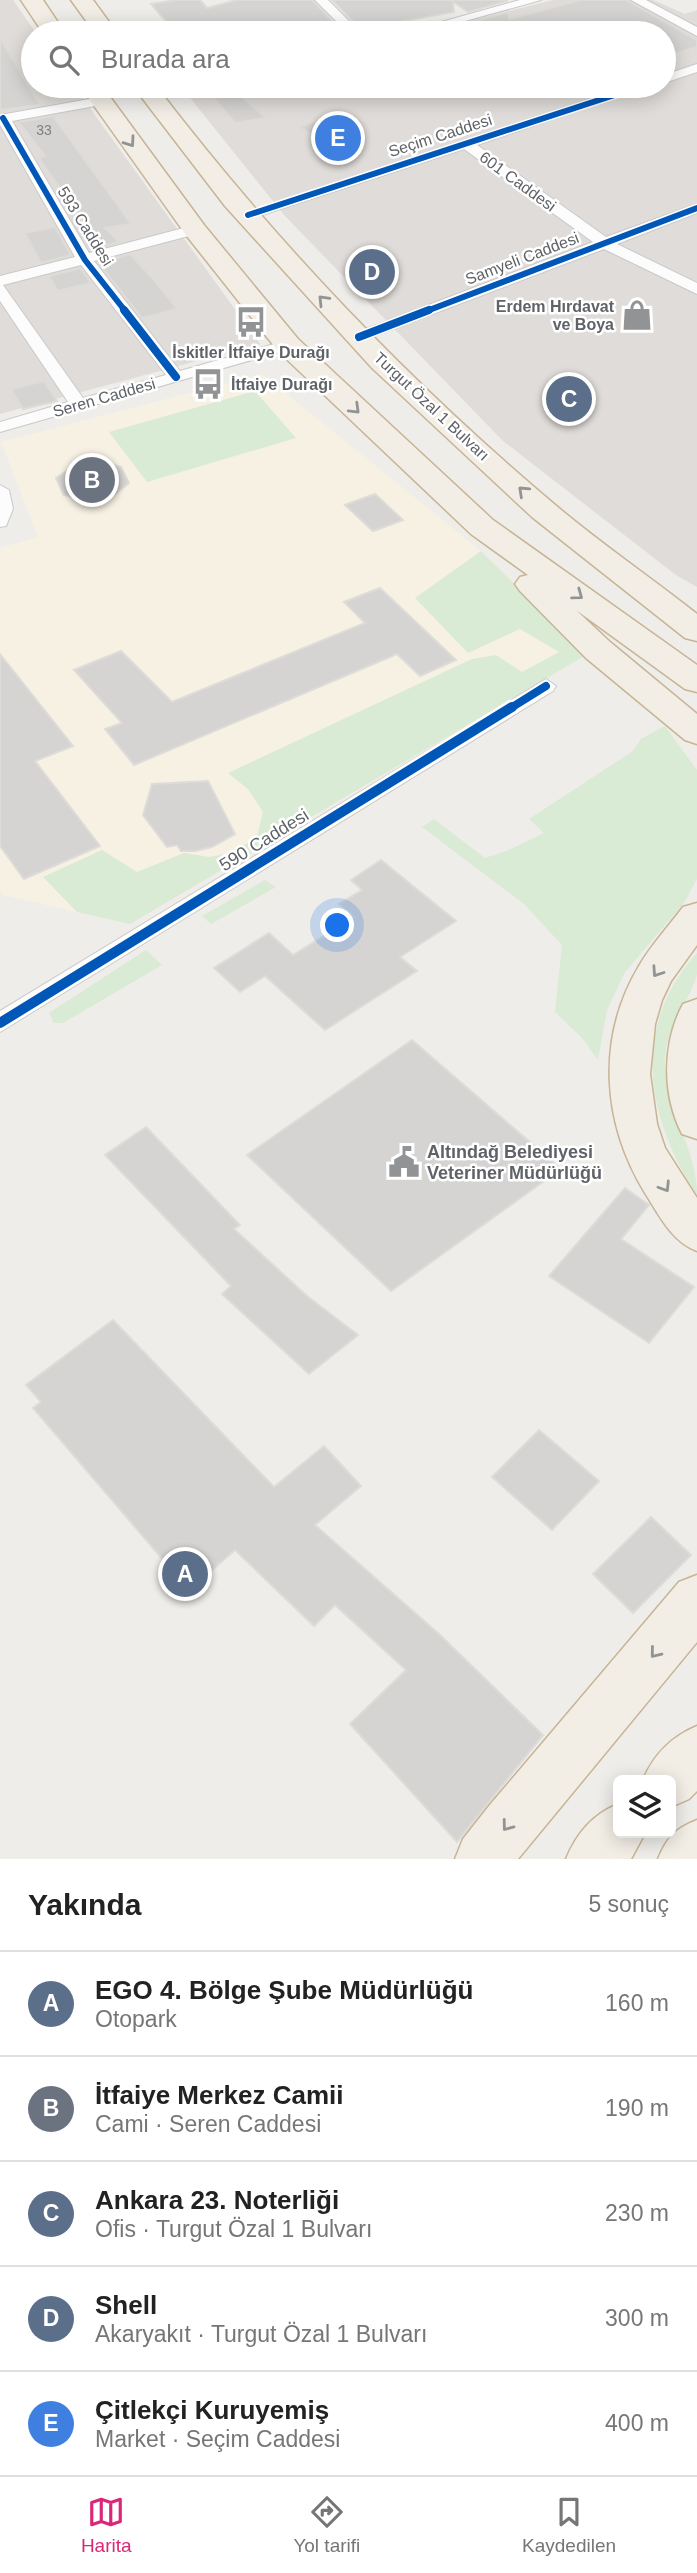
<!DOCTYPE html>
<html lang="tr">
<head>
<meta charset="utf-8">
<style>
	body { margin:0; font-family:Arial,sans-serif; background:#f2f2f2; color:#222 }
	.controls { position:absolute; right:21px; bottom:21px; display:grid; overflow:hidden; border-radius:10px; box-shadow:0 4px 18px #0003 }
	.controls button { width:63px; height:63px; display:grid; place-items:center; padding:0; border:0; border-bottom:2px solid #e0e0e0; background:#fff; color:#222; font:35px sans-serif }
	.you { position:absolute; left:338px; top:926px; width:24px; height:24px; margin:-18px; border:5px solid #fff; border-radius:50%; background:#1a73e8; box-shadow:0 0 0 10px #1a73e833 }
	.badge { display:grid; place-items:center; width:46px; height:46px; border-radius:50%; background:#db2777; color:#fff; font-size:23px; font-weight:700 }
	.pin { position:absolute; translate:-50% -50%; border:4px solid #fff; box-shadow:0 2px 7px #0006 }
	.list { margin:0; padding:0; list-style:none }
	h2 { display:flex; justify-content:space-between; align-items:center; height:91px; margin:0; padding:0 28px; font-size:30px }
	h2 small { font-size:23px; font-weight:400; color:#767676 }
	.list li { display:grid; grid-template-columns:46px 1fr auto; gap:21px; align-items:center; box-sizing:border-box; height:105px; padding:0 28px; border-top:2px solid #e0e0e0 }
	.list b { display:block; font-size:26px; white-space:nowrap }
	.list p { margin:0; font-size:23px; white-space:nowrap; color:#767676 }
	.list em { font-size:23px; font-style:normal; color:#767676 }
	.icon { flex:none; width:38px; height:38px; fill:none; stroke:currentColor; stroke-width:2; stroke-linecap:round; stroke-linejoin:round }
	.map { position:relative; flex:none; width:697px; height:1859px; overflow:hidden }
	.search { position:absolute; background:#fff; box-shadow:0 4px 18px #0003; left:21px; right:21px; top:21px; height:77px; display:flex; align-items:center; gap:18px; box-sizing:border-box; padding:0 24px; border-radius:38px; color:#767676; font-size:26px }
	.sheet { height:616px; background:#fff }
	nav { display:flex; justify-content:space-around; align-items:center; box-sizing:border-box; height:98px; border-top:2px solid #e0e0e0; background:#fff; font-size:19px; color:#767676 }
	nav a { display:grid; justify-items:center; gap:4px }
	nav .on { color:#db2777 }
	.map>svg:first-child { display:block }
</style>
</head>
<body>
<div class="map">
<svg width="697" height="1859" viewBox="0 0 697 1859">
	<rect width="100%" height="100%" fill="#efede9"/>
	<polygon fill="#f7f1e4" points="262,374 481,551 586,655 130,924 3,895 0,890 0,548 38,537 1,442"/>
	<g fill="#dfdcd9">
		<polygon points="0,0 13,0 36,33 33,33 33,86 74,86 260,344 0,414"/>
		<polygon points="553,0 653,0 685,14 697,10 697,587 676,575 503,441 285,216 187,94 219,86 664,86 664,33 422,33"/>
	</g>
	<g fill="#d9ead5">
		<polygon points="255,391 296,438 147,482 109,432"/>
		<polygon points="481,551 586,655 130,924 77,912 43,877 102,850 137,872 184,853 209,857 231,853 257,837 263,812 248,789 228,773 472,659 496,655 522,672 559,652 520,629 468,653 415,598"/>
		<polygon points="665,726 697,770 697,879 684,903 625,972 607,1010 598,1060 582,1038 555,1012 562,945 524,904 422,827 434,819 485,858 509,850 544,833 529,819 633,751 641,739"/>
		<polygon points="265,880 276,887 211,924 202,916"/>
		<polygon points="146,950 162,965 63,1023 54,1023 49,1013"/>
		<path d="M 697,953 C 697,959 697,968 697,974 C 690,1002 665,1027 665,1060 C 665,1110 697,1149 697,1195 C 646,1117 630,1027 697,953 Z"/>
	</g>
	<g fill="#d5d4d2" stroke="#dedcd8" stroke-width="2">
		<polygon points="176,0 200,0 207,8 237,0 312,0 340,29 315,33 176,33 151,4"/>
		<polygon points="332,0 507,0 507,1 468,12 453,2 454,12 376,26 373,24 358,26"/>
		<polygon points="580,0 626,0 697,40 697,47 664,57 664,33 484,33 483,25 487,24 480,20 508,12 509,19"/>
		<polygon points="0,38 40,105 0,110"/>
		<polygon points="233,89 266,118 235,123 212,96"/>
		<polygon points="53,116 131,224 105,228 119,242 90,250 75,224 84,222 39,158 45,156 19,122"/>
		<polygon points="328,117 369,142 339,152 299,127"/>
		<polygon points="55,227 71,255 41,263 25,233"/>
		<polygon points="130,254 154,280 177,309 142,318 99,263"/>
		<polygon points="80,268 91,283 58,291 49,276"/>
		<polygon points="44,381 57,401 23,409 11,389"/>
		<polygon points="100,461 121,467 129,483 114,495 94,500 64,495 56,478 74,466"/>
		<polygon points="375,494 403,520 373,531 345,505"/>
		<polygon points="380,588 456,660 420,676 397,654 134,765 105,729 122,723 74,670 121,651 172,702 365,623 344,602"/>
		<polygon points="0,654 73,746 35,761 100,846 24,879 0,846"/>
		<polygon points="208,781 235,834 212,847 195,851 181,851 177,845 167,847 143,815 152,784"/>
		<polygon points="381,860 456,921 400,957 417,971 325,1030 265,976 240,992 214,968 269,933 293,955 354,917 339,904 362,890 351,880"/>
		<polygon points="412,1040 561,1169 391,1291 247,1155"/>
		<polygon points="146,1127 240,1225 234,1229 307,1296 358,1335 309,1374 222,1294 231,1286 105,1155"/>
		<polygon points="625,1188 649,1205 621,1239 694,1287 649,1343 549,1276"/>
		<polygon points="113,1320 274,1487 324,1446 361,1486 315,1525 439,1634 543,1735 457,1842 350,1724 406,1670 335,1605 314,1626 235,1550 189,1590 33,1408 41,1402 26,1385"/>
		<polygon points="539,1430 599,1481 552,1530 492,1477"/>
		<polygon points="651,1517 691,1555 633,1613 593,1574"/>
	</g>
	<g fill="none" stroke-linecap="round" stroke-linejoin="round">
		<defs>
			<g id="minor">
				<polygon points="315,0 328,0 361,33 348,33"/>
				<polygon points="520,0 541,0 422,33 402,33"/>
				<polygon points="631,0 646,0 697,27 697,36"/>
				<polygon points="697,64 697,72 664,83 664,75"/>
				<polygon points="176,86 199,86 151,100 144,96"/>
				<polygon points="629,86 649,86 477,145 606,237 697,204 697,213 617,244 697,283 697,294 604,249 359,342 351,337 353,334 593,242 464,149 253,218 248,219 241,215"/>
				<path d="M 101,97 L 108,101 L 106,104 L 12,121 L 89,253 L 195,225 L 203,230 L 200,233 L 94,261 L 180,371 L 288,340 L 296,345 L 294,348 L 0,432 L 0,422 L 68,402 L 0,301 L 0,276 L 75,257 L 0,125 L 0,115 ZM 81,265 L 166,375 L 83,398 L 3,285 Z"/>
				<polygon points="0,485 9,490 13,509 6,526 0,527"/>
				<polygon points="546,679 556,686 553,691 0,1032 0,1011"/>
			</g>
			<g id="trunk">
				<polygon points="21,0 43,0 65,33 43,33"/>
				<polygon points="71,0 93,0 117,33 95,33"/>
				<polygon points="80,86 102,86 204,225 298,339 493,520 697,665 697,692 685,689 576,610 610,642 697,714 697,744 685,740 586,658 520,591 515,584 520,577 528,575 471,534 278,351 186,235"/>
				<path d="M 133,86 L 156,86 C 273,239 406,379 554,504 C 600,543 650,577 697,614 L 697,641 L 685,638 L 532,517 L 372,368 L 225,206 Z"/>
				<path d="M 697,903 L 697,945 L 671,981 L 662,1000 L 655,1024 L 650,1074 L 657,1124 L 665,1148 L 697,1198 L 697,1251 C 672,1242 659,1215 645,1193 C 602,1123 596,1038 639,966 C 651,945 668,927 683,907 Z"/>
				<path d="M 697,999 L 697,1139 L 682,1134 C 662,1095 662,1043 683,1004 Z"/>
				<polygon points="697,1575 697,1642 518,1859 455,1859 463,1839 489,1806 679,1582"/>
				<path d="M 697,1726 L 697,1791 L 689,1799 L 671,1807 L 671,1780 L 643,1780 C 654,1754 671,1737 697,1726 Z"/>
				<path d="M 618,1804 L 618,1833 L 645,1833 L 631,1859 L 566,1859 C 577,1833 592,1815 618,1804 Z"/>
				<path d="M 697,1820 L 697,1859 L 658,1859 C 667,1837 675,1829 697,1820 Z"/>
			</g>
		</defs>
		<use href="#minor" stroke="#c9c9c9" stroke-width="2"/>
		<use href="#trunk" stroke="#c7b495" stroke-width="3"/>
		<use href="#minor" fill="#fdfcfc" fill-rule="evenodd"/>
		<use href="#trunk" fill="#f2eee6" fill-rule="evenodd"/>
		<defs>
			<g id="cycleway-far2">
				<polyline points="3,118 85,260 126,312"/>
				<polyline points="248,215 642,86"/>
				<polyline points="424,312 697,208"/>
			</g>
			<g id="cycleway-far1">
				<polyline points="124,310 176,377"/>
				<polyline points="359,337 429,310"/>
				<polyline points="509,709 546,686"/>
			</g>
			<polyline id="cycleway" points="0,1023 512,707"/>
		</defs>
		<use href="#cycleway-far2" stroke="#fff" stroke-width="9"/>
		<use href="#cycleway-far1" stroke="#fff" stroke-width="11"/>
		<use href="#cycleway" stroke="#fff" stroke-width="15"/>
		<use href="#cycleway-far2" stroke="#0057b8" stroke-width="6"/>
		<use href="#cycleway-far1" stroke="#0057b8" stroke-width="8"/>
		<use href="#cycleway" stroke="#0057b8" stroke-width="10"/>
	</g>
	<defs><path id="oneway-chevron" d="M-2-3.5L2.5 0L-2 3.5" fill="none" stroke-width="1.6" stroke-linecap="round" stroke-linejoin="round" transform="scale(1.75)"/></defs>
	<g stroke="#929494">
		<use href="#oneway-chevron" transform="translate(130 142) rotate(55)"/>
		<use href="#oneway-chevron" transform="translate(323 300) rotate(-134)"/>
		<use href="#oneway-chevron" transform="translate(355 409) rotate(44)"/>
		<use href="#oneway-chevron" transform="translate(523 491) rotate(-137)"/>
		<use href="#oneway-chevron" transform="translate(578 595) rotate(36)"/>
		<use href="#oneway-chevron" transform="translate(657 972) rotate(124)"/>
		<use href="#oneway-chevron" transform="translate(665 1187) rotate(58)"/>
		<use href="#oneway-chevron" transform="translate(655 1653) rotate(129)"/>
		<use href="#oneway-chevron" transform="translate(507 1826) rotate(127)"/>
	</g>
	<defs>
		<symbol id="shop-bare" viewBox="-9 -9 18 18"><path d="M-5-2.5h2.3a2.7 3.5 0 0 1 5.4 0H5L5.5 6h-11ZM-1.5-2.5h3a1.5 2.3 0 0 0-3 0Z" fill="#919395" stroke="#fff" stroke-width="2.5" paint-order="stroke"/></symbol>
		<symbol id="bus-bare" viewBox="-9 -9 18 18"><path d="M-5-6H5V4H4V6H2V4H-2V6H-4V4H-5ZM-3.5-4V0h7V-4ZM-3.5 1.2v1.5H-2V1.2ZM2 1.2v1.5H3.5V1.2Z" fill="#919395" stroke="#fff" stroke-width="2.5" paint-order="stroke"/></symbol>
		<symbol id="civic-bare" viewBox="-9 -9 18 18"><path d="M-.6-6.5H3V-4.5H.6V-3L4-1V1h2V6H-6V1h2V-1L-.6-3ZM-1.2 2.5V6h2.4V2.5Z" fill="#919395" stroke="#fff" stroke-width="2.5" paint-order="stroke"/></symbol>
	</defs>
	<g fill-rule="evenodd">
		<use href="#shop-bare" x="615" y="293" width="44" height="44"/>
		<use href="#bus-bare" x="229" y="300" width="44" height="44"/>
		<use href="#bus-bare" x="186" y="362" width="44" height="44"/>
		<use href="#civic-bare" x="382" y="1140" width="44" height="44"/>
	</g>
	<g text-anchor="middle" stroke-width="5" stroke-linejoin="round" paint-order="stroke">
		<g font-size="14" fill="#7e8084">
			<text x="44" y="135">33</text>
		</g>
		<g font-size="16" fill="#5f6368" stroke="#fff">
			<text transform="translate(440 135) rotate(-18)" y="6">Seçim Caddesi</text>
			<text transform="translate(518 181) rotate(36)" y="6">601 Caddesi</text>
			<text transform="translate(86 226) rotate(58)" y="6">593 Caddesi</text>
			<text transform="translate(522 258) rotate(-21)" y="6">Samyeli Caddesi</text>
			<text transform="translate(104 397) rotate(-16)" y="6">Seren Caddesi</text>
			<text transform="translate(432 406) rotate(43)" y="6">Turgut Özal 1 Bulvarı</text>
		</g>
		<g font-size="16" font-weight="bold" fill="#5f6368" stroke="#fff" text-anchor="end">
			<text x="614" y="312">Erdem Hırdavat<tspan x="614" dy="18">ve Boya</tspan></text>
			<text x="251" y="358" text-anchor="middle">İskitler İtfaiye Durağı</text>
			<text x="231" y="390" text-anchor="start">İtfaiye Durağı</text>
		</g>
		<g font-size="18" fill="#5f6368" stroke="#fff">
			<text transform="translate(264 840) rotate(-32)" y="6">590 Caddesi</text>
		</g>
		<g font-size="18" font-weight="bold" fill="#5f6368" stroke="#fff" text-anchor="start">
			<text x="427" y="1158">Altındağ Belediyesi<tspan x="427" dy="21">Veteriner Müdürlüğü</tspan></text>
		</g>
	</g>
</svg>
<div class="controls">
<button><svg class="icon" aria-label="layers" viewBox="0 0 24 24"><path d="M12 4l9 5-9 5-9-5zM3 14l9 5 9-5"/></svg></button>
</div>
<div class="you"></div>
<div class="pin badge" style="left:185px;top:1574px;background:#5c6f8a">A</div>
<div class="pin badge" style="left:92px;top:480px;background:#6b7280">B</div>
<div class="pin badge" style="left:569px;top:399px;background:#5c6f8a">C</div>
<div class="pin badge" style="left:372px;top:272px;background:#5c6f8a">D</div>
<div class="pin badge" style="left:338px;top:138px;background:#3f7fe0">E</div>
<div class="search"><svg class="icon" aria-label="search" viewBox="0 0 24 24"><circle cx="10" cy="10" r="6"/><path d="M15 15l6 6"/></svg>Burada ara</div>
</div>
<section class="sheet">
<h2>Yakında<small>5 sonuç</small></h2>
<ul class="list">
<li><span class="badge" style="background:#5c6f8a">A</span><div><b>EGO 4. Bölge Şube Müdürlüğü</b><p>Otopark</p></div><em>160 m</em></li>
<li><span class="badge" style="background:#6b7280">B</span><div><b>İtfaiye Merkez Camii</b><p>Cami · Seren Caddesi</p></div><em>190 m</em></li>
<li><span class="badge" style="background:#5c6f8a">C</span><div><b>Ankara 23. Noterliği</b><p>Ofis · Turgut Özal 1 Bulvarı</p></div><em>230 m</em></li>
<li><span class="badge" style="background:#5c6f8a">D</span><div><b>Shell</b><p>Akaryakıt · Turgut Özal 1 Bulvarı</p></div><em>300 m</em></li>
<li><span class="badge" style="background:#3f7fe0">E</span><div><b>Çitlekçi Kuruyemiş</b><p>Market · Seçim Caddesi</p></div><em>400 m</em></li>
</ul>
</section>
<nav>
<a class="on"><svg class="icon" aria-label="map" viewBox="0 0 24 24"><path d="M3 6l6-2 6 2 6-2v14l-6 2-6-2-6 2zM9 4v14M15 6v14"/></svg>Harita</a>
<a><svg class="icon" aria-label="directions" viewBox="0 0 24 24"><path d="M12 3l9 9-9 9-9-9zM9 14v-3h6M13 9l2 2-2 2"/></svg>Yol tarifi</a>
<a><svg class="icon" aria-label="saved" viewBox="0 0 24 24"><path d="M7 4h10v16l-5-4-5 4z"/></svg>Kaydedilen</a>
</nav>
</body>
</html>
